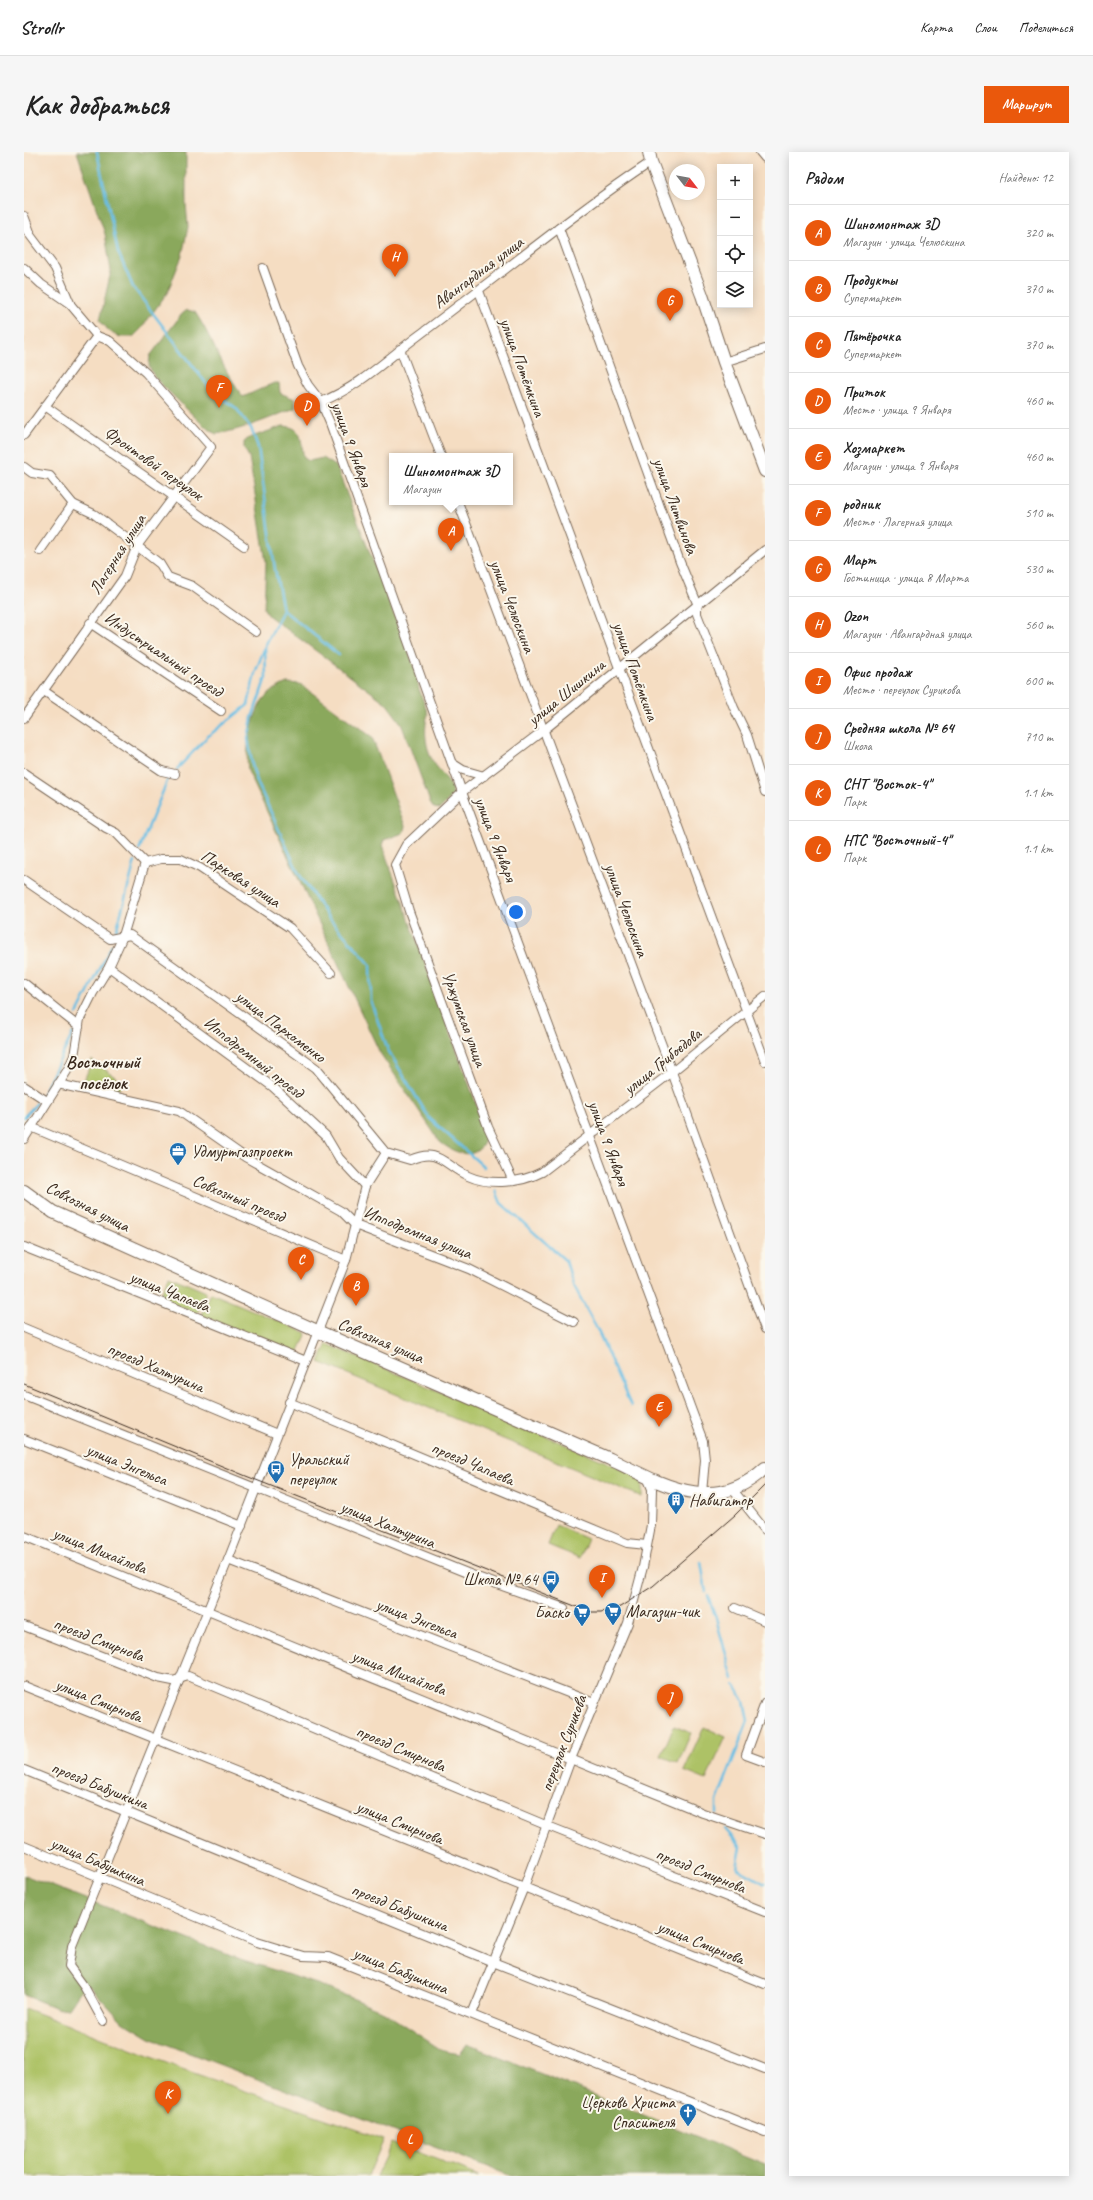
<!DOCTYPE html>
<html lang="ru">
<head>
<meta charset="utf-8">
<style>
	body { margin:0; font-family:Caveat,sans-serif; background:#f6f6f6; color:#222 }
	.controls { position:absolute; right:12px; top:12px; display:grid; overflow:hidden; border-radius:0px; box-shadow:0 2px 10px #0003 }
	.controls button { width:36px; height:36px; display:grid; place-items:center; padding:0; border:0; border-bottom:1px solid #e0e0e0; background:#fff; color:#222; font:20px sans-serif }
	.compass { position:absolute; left:645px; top:12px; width:36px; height:36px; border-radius:50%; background:#fff; box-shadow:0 2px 10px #0003; rotate:121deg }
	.you { position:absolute; left:492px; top:760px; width:14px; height:14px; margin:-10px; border:3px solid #fff; border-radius:50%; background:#1a73e8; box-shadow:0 0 0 6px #1a73e833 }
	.badge { display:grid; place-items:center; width:26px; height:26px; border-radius:50%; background:#ea580c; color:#fff; font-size:13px; font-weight:700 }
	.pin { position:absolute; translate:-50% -33px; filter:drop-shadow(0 1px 2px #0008) }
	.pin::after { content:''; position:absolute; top:21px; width:14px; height:12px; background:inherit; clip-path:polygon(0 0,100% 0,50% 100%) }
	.popup { position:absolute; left:365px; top:301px; width:124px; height:52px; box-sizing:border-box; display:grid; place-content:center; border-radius:0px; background:#fff; filter:drop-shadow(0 1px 3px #0005); font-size:13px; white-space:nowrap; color:#767676 }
	.popup b { font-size:15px; color:#222 }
	.popup::after { content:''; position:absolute; left:50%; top:100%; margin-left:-8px; border:8px solid transparent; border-top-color:#fff }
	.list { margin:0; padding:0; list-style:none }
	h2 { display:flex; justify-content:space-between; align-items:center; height:52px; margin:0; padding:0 16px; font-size:17px }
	h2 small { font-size:13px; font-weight:400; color:#767676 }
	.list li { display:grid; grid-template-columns:26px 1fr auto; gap:12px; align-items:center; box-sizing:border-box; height:56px; padding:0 16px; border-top:1px solid #e0e0e0 }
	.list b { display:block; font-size:15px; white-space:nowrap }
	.list p { margin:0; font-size:13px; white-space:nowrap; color:#767676 }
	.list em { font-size:13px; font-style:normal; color:#767676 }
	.icon { flex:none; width:22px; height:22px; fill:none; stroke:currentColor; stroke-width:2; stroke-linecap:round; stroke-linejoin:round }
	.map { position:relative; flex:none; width:741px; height:2024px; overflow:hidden; border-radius:0px }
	header { display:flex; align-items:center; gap:24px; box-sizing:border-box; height:56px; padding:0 20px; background:#fff; border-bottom:1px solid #e0e0e0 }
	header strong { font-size:19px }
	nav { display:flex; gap:22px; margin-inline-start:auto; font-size:14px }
	.intro { display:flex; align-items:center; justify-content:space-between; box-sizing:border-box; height:96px; padding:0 24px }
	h1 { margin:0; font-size:28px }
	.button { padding:10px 18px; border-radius:0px; background:#ea580c; color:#fff; font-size:14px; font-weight:700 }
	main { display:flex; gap:24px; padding:0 24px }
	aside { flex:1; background:#fff; border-radius:0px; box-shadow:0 2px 10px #0003 }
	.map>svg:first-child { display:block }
</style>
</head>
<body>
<header>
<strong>Strollr</strong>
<nav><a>Карта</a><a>Слои</a><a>Поделиться</a></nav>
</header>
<div class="intro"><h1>Как добраться</h1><a class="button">Маршрут</a></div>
<main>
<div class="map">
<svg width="741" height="2024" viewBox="0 0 741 2024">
	<rect width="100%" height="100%" fill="#fbf7ec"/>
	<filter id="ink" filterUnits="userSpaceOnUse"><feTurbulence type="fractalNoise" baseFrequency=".025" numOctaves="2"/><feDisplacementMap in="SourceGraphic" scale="8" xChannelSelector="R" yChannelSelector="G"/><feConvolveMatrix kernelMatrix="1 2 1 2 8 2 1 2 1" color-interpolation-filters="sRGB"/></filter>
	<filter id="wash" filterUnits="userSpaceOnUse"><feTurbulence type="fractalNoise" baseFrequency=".012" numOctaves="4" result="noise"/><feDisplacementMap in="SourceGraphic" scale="16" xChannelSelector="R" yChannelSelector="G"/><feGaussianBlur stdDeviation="0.9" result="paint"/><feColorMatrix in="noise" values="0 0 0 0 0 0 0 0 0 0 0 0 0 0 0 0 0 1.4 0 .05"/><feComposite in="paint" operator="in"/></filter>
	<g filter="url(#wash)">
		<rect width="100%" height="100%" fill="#f5ddc2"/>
		<g fill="#adc266" stroke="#747642">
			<polygon points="68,908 99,931 93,940 58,934"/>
			<polygon points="145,1124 182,1140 173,1162 135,1146"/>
			<polygon points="187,1141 283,1181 273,1203 177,1163"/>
			<polygon points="303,1192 618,1325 618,1345 295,1210"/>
			<polygon points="532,1373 564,1387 556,1406 524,1393"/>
			<polygon points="650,1574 667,1581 654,1611 637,1604"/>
			<polygon points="680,1575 702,1585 682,1628 660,1619"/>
			<polygon points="0,1856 158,1917 360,1987 344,2024 0,2024"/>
			<polygon points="368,1990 455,2024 352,2024"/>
		</g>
		<g fill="#8aa85b" stroke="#62693c">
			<polygon points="53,0 162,0 162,52 164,75 158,104 143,141 117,177 109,185 96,185 85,179 76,168 87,119 81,82"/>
			<path d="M 163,158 L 171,160 C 189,187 199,219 219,245 L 250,231 L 255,231 L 256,241 L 271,247 L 271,256 C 246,266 219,278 192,282 L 179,273 L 131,226 L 125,214 L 126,204 L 157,163 Z"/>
			<path d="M 259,274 C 281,275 276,290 280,306 L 285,309 L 299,306 L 312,314 L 392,519 L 395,537 L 404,562 C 400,574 401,591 406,603 C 411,618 428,626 429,643 L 416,657 L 410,656 L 406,650 L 377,571 L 362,551 L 245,464 L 240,457 L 242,410 L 225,305 L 220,296 L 220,290 L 225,286 Z"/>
			<path d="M 263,531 L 276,532 L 348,585 L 381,674 L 379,681 L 360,688 L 358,693 L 463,982 C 456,1010 434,1004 416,990 L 356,901 L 224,619 C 221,597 227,568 238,549 C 244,540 254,535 263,531 Z"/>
			<polygon points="0,1723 207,1804 296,1833 357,1858 419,1899 436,1902 443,1892 741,2012 741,2024 487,2024 126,1886 98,1869 65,1834 57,1838 45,1856 35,1857 0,1843"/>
		</g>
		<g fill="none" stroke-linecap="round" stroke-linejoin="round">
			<g stroke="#67bee4" stroke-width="2.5">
				<polyline points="73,0 94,100 109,135 188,239 212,256 227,276 234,295 251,417 259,458 241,494 242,525 228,566 224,587 229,617 234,632 275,722 304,765 346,812 347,850 364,898 405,966 460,1015"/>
				<polyline points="259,458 315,503"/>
				<polyline points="153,617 183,585 224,553 231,521 241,495"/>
				<polyline points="115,698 144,627"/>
				<polyline points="92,780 111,709"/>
				<polyline points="53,862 88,793"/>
				<polyline points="19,942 49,881"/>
				<polyline points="0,965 13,951"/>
				<polyline points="472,1039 477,1051 542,1109 549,1132 574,1179 607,1254"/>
				<polyline points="677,1410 682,1440"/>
				<polyline points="684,1444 691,1463 709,1527"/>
				<polyline points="693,1661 693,1649 724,1569 720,1549 711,1533"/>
				<polyline points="701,1677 717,1695 713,1716 741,1732"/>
			</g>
		</g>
	</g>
	<g filter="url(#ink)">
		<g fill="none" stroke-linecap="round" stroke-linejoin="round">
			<defs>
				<g id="street">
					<polyline points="736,0 741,6"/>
					<polyline points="0,64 6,80"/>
					<polyline points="0,75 31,116 46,151"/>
					<polyline points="535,76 656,410 673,451 673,462 710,556 723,583 741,640"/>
					<polyline points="0,116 17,132 46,152 73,184"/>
					<polyline points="239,116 274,214 284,233 297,250 306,271 438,640 679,1289 681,1308 678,1341"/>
					<polyline points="455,139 741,909"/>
					<polyline points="376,197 417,304"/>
					<polyline points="700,210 741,197"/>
					<path d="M 297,250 C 338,233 360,209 394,184 C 472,126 546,64 627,10"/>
					<polyline points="21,254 220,394"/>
					<polyline points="0,283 73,184"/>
					<polyline points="0,315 8,321 26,324 49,352 70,362 113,394 136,412 144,425 168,434 232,480"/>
					<polyline points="434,350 648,920 741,1177"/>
					<polyline points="16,399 49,352"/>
					<polyline points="66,471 197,559"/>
					<polyline points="20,539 138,619 151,622"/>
					<polyline points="0,566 101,424 113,394 187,295 122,221 86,189 73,184"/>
					<polyline points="428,611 439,618 460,624"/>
					<polyline points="0,621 82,676 92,681 121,711 137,707 157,707 176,716 266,776 307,821"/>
					<path d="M 0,728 L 86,787 L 106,783 L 292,916 L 362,1001 L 386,1008 C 416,995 419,1013 444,1024 C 466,1034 497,1031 518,1020 L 648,920 L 741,844"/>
					<polyline points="85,815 249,935 302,984 315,1006 341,1034"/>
					<polyline points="0,831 55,875"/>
					<polyline points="34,932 155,959 221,1005 317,1059 331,1073 445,1117 550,1170"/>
					<polyline points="0,934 23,949"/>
					<polyline points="7,975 322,1108"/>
					<polyline points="0,987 43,919 50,904 56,867 69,841 85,815 99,784 121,711"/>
					<polyline points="489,1029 464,975 385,759 371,713 382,693 438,640 520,578 741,398"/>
					<polyline points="0,1095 282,1209"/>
					<polyline points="0,1176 253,1282"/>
					<polyline points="0,1243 453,1425 540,1456"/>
					<polyline points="265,1250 603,1391 623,1393"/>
					<polyline points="0,1287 218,1374"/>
					<polyline points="709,1338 741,1378"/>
					<polyline points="0,1384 679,1661 741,1682"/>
					<polyline points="204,1408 570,1551"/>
					<polyline points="711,1456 741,1469"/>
					<polyline points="0,1474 134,1526 149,1529 164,1524 519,1672 741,1760"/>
					<polyline points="0,1534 741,1832"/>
					<polyline points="741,1551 722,1603 741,1610"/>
					<polyline points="0,1618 469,1810 741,1917"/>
					<polyline points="0,1694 233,1790 279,1804 304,1805 741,1980"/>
					<polyline points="448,1862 500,1735 547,1607 604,1471 619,1415 627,1373 628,1337 623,1325"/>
					<polyline points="79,1869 61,1836 45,1814 48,1794 204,1408 322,1108 341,1034 362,1001"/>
				</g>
				<g id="secondary">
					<polyline points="625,0 627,10 678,143 700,210 741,319"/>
					<path d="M 0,1039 L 29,1060 L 293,1179 L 586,1307 C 639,1333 691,1364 741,1316"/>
				</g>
			</defs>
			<use href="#street" stroke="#7c6957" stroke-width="10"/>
			<use href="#secondary" stroke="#7c6957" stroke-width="14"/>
			<use href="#street" stroke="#fff" stroke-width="8"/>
			<use href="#secondary" stroke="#fff" stroke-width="12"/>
			<polyline stroke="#3b2a1e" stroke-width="1" points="0,1232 222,1324 566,1460 577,1460 596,1455 629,1434 711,1363 741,1333"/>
		</g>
	</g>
	<defs>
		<symbol id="office-pin" viewBox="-11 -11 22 30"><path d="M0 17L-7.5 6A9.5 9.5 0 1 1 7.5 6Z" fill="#1f6fb2" stroke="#fbf7ec"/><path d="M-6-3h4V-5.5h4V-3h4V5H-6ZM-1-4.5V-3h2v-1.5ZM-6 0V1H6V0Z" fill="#fff"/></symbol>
		<symbol id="bus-pin" viewBox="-11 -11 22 30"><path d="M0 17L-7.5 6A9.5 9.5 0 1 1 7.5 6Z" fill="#1f6fb2" stroke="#fbf7ec"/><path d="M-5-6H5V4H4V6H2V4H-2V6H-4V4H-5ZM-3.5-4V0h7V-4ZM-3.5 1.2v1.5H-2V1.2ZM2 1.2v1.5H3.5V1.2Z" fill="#fff"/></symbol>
		<symbol id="building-pin" viewBox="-11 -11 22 30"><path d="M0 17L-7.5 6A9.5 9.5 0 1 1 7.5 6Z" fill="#1f6fb2" stroke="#fbf7ec"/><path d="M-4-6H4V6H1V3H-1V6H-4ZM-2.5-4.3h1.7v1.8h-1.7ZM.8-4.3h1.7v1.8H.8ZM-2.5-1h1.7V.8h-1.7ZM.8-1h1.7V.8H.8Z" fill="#fff"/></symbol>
		<symbol id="supermarket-pin" viewBox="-11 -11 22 30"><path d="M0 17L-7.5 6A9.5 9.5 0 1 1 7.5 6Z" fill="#1f6fb2" stroke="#fbf7ec"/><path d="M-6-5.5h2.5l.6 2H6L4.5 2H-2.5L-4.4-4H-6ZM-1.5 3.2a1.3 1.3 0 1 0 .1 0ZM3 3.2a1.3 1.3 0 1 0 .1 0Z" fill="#fff"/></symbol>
		<symbol id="church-pin" viewBox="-11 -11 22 30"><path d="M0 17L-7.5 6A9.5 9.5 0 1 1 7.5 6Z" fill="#1f6fb2" stroke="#fbf7ec"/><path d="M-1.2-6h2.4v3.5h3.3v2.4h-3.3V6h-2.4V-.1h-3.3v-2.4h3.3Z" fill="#fff"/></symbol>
	</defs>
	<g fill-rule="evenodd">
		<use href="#office-pin" x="144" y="989" width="20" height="27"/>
		<use href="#bus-pin" x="242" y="1307" width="20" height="27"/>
		<use href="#building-pin" x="642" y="1338" width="20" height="27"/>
		<use href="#bus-pin" x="517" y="1417" width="20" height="27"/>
		<use href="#supermarket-pin" x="579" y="1449" width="20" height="27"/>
		<use href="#supermarket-pin" x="548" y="1450" width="20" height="27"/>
		<use href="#church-pin" x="654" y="1950" width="20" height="27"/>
	</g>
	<g text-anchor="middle" stroke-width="4" stroke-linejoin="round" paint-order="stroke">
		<g font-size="17" fill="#3b2a1e" stroke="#fbf7ec">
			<text transform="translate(454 120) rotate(-37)" y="6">Авангардная улица</text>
			<text transform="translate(499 215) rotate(70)" y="6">улица Потёмкина</text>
			<text transform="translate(328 292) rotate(70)" y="6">улица 9 Января</text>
			<text transform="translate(130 311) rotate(35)" y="6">Фронтовой переулок</text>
			<text transform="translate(652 354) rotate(70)" y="6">улица Литвинова</text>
			<text transform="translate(93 402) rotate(-58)" y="6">Лагерная улица</text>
			<text transform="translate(489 454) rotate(69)" y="6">улица Челюскина</text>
			<text transform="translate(140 502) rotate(34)" y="6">Индустриальный проезд</text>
			<text transform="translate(612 519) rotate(70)" y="6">улица Потёмкина</text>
			<text transform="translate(542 540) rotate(-39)" y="6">улица Шишкина</text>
			<text transform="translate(472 687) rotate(69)" y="6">улица 9 Января</text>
			<text transform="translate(217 726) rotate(33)" y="6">Парковая улица</text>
			<text transform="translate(603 758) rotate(70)" y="6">улица Челюскина</text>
			<text transform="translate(441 867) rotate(70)" y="6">Уржумская улица</text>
			<text transform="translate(257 874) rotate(37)" y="6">улица Пархоменко</text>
			<text transform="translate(230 905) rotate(38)" y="6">Ипподромный проезд</text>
			<text transform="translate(638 909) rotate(-39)" y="6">улица Грибоедова</text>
			<text transform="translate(585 991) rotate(70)" y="6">улица 9 Января</text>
			<text transform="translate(215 1046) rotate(23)" y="6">Совхозный проезд</text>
			<text transform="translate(64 1054) rotate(27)" y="6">Совхозная улица</text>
			<text transform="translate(394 1080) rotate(22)" y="6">Ипподромная улица</text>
			<text transform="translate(146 1139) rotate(22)" y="6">улица Чапаева</text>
			<text transform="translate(357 1188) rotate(23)" y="6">Совхозная улица</text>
			<text transform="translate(132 1215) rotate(23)" y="6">проезд Халтурина</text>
			<text transform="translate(449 1311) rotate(23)" y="6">проезд Чапаева</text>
			<text transform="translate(103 1312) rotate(22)" y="6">улица Энгельса</text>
			<text transform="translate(364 1372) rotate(22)" y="6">улица Халтурина</text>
			<text transform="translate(76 1398) rotate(22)" y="6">улица Михайлова</text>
			<text transform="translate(393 1466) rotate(21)" y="6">улица Энгельса</text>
			<text transform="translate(75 1487) rotate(21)" y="6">проезд Смирнова</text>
			<text transform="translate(375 1520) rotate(21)" y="6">улица Михайлова</text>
			<text transform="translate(75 1548) rotate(22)" y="6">улица Смирнова</text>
			<text transform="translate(539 1591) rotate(-69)" y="6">переулок Сурикова</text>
			<text transform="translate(377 1596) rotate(23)" y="6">проезд Смирнова</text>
			<text transform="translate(76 1633) rotate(22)" y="6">проезд Бабушкина</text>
			<text transform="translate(376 1670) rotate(22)" y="6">улица Смирнова</text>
			<text transform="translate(74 1709) rotate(23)" y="6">улица Бабушкина</text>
			<text transform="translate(677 1718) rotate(22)" y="6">проезд Смирнова</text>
			<text transform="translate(376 1755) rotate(22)" y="6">проезд Бабушкина</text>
			<text transform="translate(677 1790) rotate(22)" y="6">улица Смирнова</text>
			<text transform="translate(377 1818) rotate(22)" y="6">улица Бабушкина</text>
		</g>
		<g font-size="17" fill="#3b2a1e" stroke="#fbf7ec" text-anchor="start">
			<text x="167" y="1005">Удмуртгазпроект</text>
			<text x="265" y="1313">Уральский<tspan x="265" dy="20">переулок</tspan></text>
			<text x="665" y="1354">Навигатор</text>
			<text x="514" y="1433" text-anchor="end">Школа № 64</text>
			<text x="602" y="1465">Магазин-чик</text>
			<text x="545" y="1466" text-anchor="end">Баско</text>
			<text x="651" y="1956" text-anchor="end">Церковь Христа<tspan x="651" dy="20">Спасителя</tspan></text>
		</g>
		<g font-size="18" font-weight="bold" fill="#3b2a1e" stroke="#fbf7ec">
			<text x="79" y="916">Восточный<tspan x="79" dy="21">посёлок</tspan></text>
		</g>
	</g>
</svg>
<div class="controls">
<button>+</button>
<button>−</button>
<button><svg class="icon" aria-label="locate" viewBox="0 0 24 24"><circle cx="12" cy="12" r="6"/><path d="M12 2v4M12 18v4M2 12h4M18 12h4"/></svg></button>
<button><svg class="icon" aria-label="layers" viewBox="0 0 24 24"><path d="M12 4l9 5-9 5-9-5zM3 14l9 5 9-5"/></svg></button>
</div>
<svg class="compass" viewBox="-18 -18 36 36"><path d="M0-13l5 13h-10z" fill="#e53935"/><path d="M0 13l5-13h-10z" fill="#767676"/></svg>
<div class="you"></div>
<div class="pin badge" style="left:427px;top:399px">A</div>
<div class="popup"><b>Шиномонтаж 3D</b>Магазин</div>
<div class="pin badge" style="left:332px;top:1154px">B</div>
<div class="pin badge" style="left:277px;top:1128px">C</div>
<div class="pin badge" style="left:283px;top:274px">D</div>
<div class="pin badge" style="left:635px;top:1275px">E</div>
<div class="pin badge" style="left:195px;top:256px">F</div>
<div class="pin badge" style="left:646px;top:169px">G</div>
<div class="pin badge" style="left:371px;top:125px">H</div>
<div class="pin badge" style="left:578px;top:1446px">I</div>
<div class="pin badge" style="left:646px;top:1565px">J</div>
<div class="pin badge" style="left:144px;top:1962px">K</div>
<div class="pin badge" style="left:386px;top:2007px">L</div>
</div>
<aside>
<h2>Рядом<small>Найдено: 12</small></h2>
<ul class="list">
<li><span class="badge">A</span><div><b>Шиномонтаж 3D</b><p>Магазин · улица Челюскина</p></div><em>320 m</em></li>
<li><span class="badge">B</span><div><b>Продукты</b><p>Супермаркет</p></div><em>370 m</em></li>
<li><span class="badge">C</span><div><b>Пятёрочка</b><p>Супермаркет</p></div><em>370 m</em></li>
<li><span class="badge">D</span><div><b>Приток</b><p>Место · улица 9 Января</p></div><em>460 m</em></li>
<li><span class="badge">E</span><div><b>Хозмаркет</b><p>Магазин · улица 9 Января</p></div><em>460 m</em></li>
<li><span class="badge">F</span><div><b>родник</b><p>Место · Лагерная улица</p></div><em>510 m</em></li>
<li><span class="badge">G</span><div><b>Март</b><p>Гостиница · улица 8 Марта</p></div><em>530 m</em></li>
<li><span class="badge">H</span><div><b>Ozon</b><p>Магазин · Авангардная улица</p></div><em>560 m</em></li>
<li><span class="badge">I</span><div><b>Офис продаж</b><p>Место · переулок Сурикова</p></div><em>600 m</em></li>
<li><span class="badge">J</span><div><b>Средняя школа № 64</b><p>Школа</p></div><em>710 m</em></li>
<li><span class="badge">K</span><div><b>СНТ &quot;Восток-4&quot;</b><p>Парк</p></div><em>1.1 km</em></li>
<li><span class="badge">L</span><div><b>НТС &quot;Восточный-4&quot;</b><p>Парк</p></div><em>1.1 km</em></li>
</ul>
</aside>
</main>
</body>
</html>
